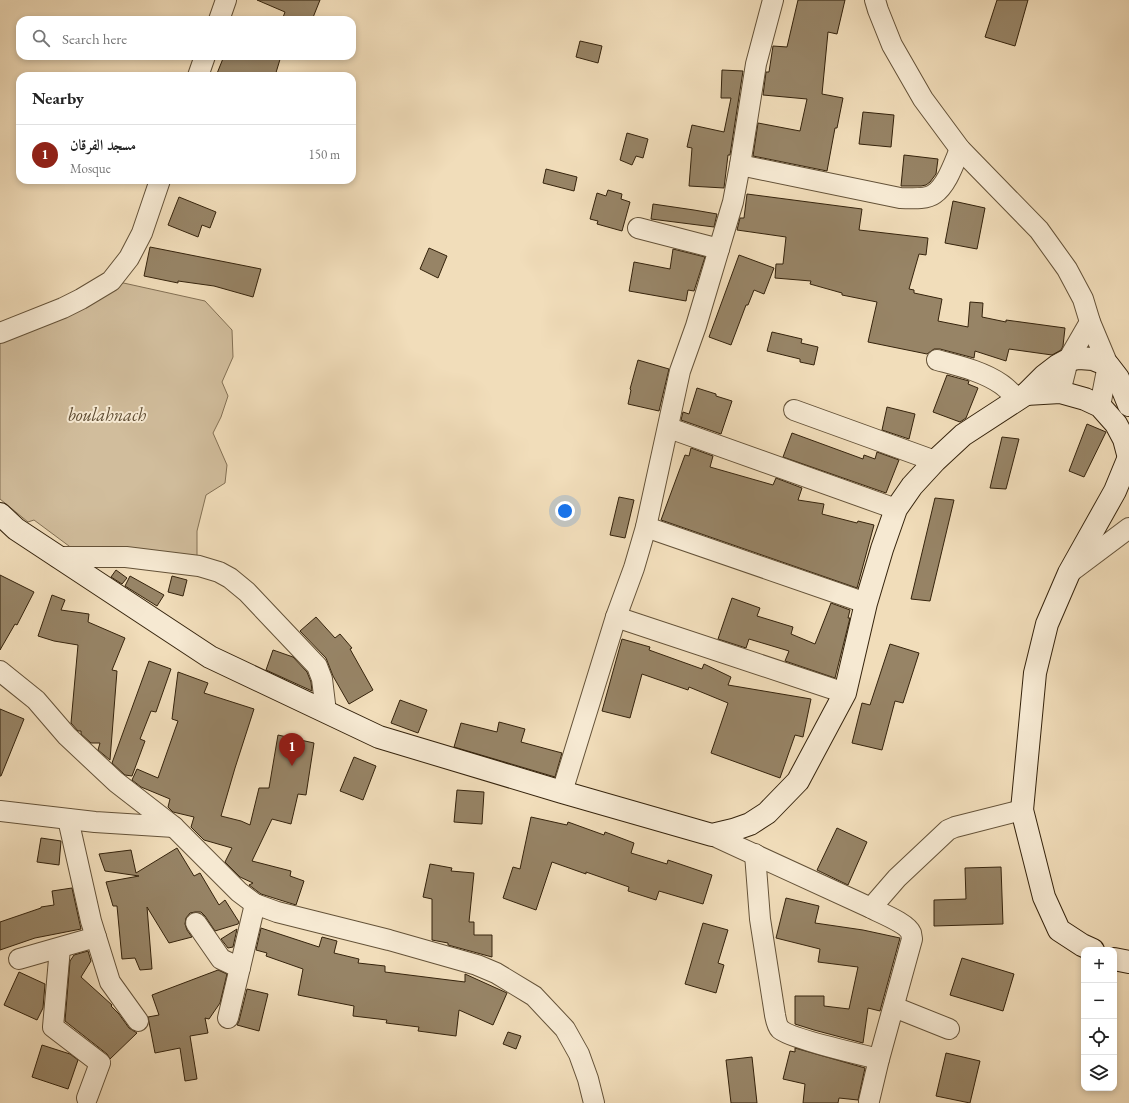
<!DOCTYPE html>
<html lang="en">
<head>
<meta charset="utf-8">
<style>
	body { margin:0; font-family:"EB Garamond",Amiri,serif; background:#f6f6f6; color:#222 }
	.controls { position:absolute; right:12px; bottom:12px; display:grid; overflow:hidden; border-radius:8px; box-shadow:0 2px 6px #0003 }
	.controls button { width:36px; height:36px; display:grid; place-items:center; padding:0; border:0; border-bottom:1px solid #e0e0e0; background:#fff; color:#222; font:20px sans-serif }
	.you { position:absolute; left:565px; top:511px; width:14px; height:14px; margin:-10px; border:3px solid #fff; border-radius:50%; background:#1a73e8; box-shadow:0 0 0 6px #1a73e833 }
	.badge { display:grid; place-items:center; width:26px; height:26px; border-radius:50%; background:#8f2418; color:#fff; font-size:13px; font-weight:700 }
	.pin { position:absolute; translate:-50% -33px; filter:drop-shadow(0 1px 2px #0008) }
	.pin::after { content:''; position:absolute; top:21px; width:14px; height:12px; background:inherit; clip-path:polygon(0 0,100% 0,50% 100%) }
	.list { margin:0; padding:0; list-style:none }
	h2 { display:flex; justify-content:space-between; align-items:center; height:52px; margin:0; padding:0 16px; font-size:17px }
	h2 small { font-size:13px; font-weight:400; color:#767676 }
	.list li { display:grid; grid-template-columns:26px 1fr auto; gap:12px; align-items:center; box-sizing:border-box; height:60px; padding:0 16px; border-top:1px solid #e0e0e0 }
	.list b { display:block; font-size:15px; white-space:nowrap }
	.list p { margin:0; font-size:13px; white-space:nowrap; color:#767676 }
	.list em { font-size:13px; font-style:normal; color:#767676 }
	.icon { flex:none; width:22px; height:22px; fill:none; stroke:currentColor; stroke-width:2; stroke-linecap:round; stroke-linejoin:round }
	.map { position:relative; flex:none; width:1129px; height:1103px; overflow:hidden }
	.search { position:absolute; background:#fff; box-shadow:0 2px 6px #0003; left:16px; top:16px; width:340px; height:44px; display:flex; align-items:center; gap:10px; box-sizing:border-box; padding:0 14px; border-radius:12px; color:#767676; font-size:15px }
	.panel { position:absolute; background:#fff; box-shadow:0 2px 6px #0003; left:16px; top:72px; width:340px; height:112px; border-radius:12px }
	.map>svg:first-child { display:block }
</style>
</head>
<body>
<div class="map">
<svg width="1129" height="1103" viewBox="0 0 1129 1103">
	<rect width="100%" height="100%" fill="#f1ddba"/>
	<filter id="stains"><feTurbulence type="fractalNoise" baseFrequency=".005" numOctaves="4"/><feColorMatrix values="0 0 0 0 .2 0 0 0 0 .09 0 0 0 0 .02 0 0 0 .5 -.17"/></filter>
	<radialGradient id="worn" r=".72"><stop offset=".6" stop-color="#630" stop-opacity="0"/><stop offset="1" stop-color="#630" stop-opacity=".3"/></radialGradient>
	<polygon fill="#d1bd9c" stroke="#837054" points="119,282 205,301 232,330 233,357 222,382 228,396 221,417 213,433 227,465 225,483 206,495 197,531 197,557 73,549 34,520 28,522 0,499 0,342"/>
	<g fill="#978466" stroke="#35230c">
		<polygon points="257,0 320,0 312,20 282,20 285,12"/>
		<polygon points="798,0 845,0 837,34 828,32 822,94 843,98 837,128 835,128 827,171 753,156 758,123 800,131 807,99 763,95 766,72 769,72 773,46 787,47"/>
		<polygon points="997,0 1028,0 1015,46 985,37"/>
		<polygon points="580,41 602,46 598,63 576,57"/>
		<polygon points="224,56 281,56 275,76 216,76"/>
		<polygon points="722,70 743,71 730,155 728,155 724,188 689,186 692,148 687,147 692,125 724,132 731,98 721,98"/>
		<polygon points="863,112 894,115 891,147 859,144"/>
		<polygon points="627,133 648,139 643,158 636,156 632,165 620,160"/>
		<polygon points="904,155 938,159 936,174 930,182 926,185 921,186 901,186"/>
		<polygon points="546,169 577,177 574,191 543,183"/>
		<polygon points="608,190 622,194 621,199 630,202 622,231 597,224 598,221 590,219 597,193 606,196"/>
		<polygon points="747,194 862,209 859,230 928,238 926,255 919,254 909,289 914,290 914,293 942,299 938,321 968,327 970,302 983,303 982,317 1006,322 1006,320 1065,328 1063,346 1061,350 1052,355 1009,349 1006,361 975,351 974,358 940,349 934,349 927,354 868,342 877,302 842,295 842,293 810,284 811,281 775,278 776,264 783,264 786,237 737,230 740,218 744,218"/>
		<polygon points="179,197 216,212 210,228 202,225 198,237 168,225"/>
		<polygon points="953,201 985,208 977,249 945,243"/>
		<polygon points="653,204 694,210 717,214 714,227 651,219"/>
		<polygon points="150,247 261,269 253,297 214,286 178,281 178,283 144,276"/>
		<polygon points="429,248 447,256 438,278 420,269"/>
		<polygon points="673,249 705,257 694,291 688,290 686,301 629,291 634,262 670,269"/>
		<polygon points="739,255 774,268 764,294 754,290 748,305 746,305 731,345 709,337"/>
		<polygon points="772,332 802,339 801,343 818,347 814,365 800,362 800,359 767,351"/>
		<polygon points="638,360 669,369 659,411 628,404 631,390 630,389"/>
		<polygon points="947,375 969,381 968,384 978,388 966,418 960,422 933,412"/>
		<polygon points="697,388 716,394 716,396 732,401 721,434 681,420 683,412 689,414"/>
		<polygon points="887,407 915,414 909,439 882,430"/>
		<polygon points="1087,424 1106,432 1084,477 1069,471"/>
		<polygon points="792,433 863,459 864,455 875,459 877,452 899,460 886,493 783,457"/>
		<polygon points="1002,437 1019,439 1006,489 990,488"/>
		<polygon points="691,448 713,456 710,467 773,485 776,478 802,488 798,500 824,504 822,514 857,523 858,521 874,525 857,588 661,520 685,455 689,456"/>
		<polygon points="619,497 634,500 625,538 610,535"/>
		<polygon points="935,498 954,500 930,601 911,599"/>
		<polygon points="116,570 127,578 122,584 111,577"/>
		<polygon points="0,575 34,592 17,625 15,624 0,650"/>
		<polygon points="130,576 164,595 157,606 125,586"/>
		<polygon points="172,576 187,580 183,596 168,592"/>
		<polygon points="52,595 65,600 61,610 89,614 88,622 125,638 112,670 117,671 110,760 98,750 100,743 91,743 81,734 81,731 78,731 71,723 78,645 54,641 38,636"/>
		<polygon points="732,598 760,608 757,616 793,627 791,634 815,644 831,603 850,610 848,618 850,618 835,678 785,661 789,651 749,639 746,648 718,639"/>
		<polygon points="316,617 335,638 340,634 352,648 350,649 373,690 349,704 333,676 326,658 300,631"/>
		<polygon points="622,639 650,647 649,650 702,669 704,664 731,677 728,685 811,699 803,737 795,735 780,778 711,753 728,703 689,687 688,690 642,674 630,718 602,711"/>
		<polygon points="890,644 919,653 903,703 895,701 882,750 852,743 862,703 870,705"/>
		<polygon points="273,650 293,657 307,672 311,682 312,691 266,670"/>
		<polygon points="149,661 171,669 156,712 151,711 140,739 145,741 132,776 125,775 112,763"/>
		<polygon points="178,672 208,683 204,693 254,709 235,768 221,816 241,821 250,825 259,788 269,788 278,735 314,743 306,795 298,794 291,824 272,819 252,861 291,871 290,876 304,881 296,905 261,894 249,885 253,883 240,877 225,862 232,848 204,840 191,827 194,817 173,812 168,807 170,799 141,787 132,780 137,769 158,778 178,721 172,719"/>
		<polygon points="400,700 427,710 418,733 391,723"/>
		<polygon points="0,709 24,719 1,776 0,776"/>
		<polygon points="499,722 525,729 521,742 562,753 555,777 454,747 461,723 497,732"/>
		<polygon points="354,757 376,766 363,800 340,791"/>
		<polygon points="457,790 484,792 482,824 454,822"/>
		<polygon points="531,817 567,825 568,822 604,835 605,832 634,843 631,853 667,864 668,860 712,875 703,904 659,891 656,900 628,891 629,887 586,872 586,874 552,862 536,910 503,898 513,867 520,869"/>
		<polygon points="837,828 867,842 848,885 817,870"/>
		<polygon points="41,838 61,841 59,865 37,862"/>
		<polygon points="177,848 194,876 200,873 219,905 225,900 239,922 238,924 215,931 205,916 201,912 195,912 190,913 186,918 185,924 187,930 192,937 169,943 147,907 152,969 140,970 135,958 122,959 117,906 113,906 106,882 139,876 105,871 99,854 131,850 136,873"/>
		<polygon points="430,864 452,868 451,871 474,873 469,922 474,922 474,935 492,935 492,957 448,945 448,943 432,940 432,899 423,897"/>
		<polygon points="1001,867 1003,924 934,926 934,900 966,899 965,868"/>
		<polygon points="72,888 81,929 35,938 0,950 0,922 41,908 41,907 54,905 52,891"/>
		<polygon points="786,898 819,906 815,923 863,930 900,938 880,1011 868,1008 863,1043 814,1030 795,1024 795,996 824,996 824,1006 849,1009 858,967 818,962 820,949 776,938"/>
		<polygon points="703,923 728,930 718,963 724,965 716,993 685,984"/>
		<polygon points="261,928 319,947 322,937 337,941 334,953 359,959 358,963 385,966 385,972 465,982 465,974 507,993 493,1025 459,1010 456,1036 418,1031 419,1027 386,1023 387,1020 353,1016 354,1006 298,995 303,969 266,956 267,953 256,950"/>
		<polygon points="237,929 233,947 228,948 221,939"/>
		<polygon points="88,951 91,961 81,977 112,1005 111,1006 119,1014 129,1028 137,1033 110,1059 107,1054 65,1021 70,961 74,955"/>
		<polygon points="962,958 1014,974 1003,1011 950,995"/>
		<polygon points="218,970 227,974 220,1003 209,1019 205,1018 208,1033 190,1036 197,1079 185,1081 180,1048 155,1053 148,1017 159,1015 152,995"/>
		<polygon points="19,972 45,984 43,1008 37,1020 4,1005"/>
		<polygon points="247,989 268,994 259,1031 237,1025 239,1021"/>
		<polygon points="508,1032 521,1036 516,1049 503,1044"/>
		<polygon points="42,1045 70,1054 78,1060 68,1089 32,1077"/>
		<polygon points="795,1048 865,1068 858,1100 839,1098 838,1103 803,1103 805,1084 783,1079 790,1051 795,1052"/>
		<polygon points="946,1053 980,1061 970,1103 936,1096"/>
		<polygon points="752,1057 757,1103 731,1103 726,1060"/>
	</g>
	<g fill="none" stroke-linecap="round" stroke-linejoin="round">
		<defs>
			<g id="minor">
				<polyline points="875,0 878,10 892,45 923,99 960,149 1039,230 1067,269 1083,299 1090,322 1108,365 1100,406"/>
				<polyline points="219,20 226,0"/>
				<polyline points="198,76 205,56"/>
				<path d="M 740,165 L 900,198 C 909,198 926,200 934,194 C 947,185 954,163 960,149"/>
				<polyline points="638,228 719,249"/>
				<polyline points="0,333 63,308 81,299 111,281 129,258 142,233 160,180"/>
				<path d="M 937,360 C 959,366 982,371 1001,384 C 1007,388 1012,394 1018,399"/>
				<polyline points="1060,392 1068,360 1090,322"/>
				<polyline points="794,410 935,461"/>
				<polyline points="669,428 896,509"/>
				<polyline points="646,527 866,603"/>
				<polyline points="57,557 126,557 199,566 219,572 230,578 247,592 317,666 322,679 326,712"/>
				<polyline points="1069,573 1129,528"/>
				<polyline points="616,617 845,693"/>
				<polyline points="0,671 36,700 67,736 116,782 174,827 239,892 255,904 277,912 389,940 477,965 496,973 534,996 565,1029 579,1054 588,1079 594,1103"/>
				<polyline points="562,792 616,617 634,568 646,527 680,371 696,326 733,202 740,165 756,64 773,0"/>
				<polyline points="0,811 95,822 174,827"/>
				<polyline points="68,819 91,921 110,982 138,1021"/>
				<path d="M 712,835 L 871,908 C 880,913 907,923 911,933 C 911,933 912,939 912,939 L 879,1059 L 869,1101"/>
				<path d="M 755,854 L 760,919 L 775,1015 C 776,1020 777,1026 780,1029 C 788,1038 862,1055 879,1059"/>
				<polyline points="871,908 897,878 948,830 955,827 1022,810"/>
				<polyline points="196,923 221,959 240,968"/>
				<polyline points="60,948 53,1027 100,1063 87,1098"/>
				<polyline points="19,959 96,937"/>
				<polyline points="894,1007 949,1029"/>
				<polyline points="228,1018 255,904"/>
			</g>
			<g id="secondary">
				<polyline points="1026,394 1060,392 1085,399 1100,406 1116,424 1124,439 1129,458"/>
				<polyline points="0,514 16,529 210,657 379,737 562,792 712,835 733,830 750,824 767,813 798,781 845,693 866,603 882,549 896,509 912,486 935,461 963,435 1026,394 1044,376 1057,366 1068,360 1079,358 1093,359 1108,365 1118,378 1129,405"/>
				<polyline points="1093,950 1082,945 1059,930 1044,897 1022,810 1035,673 1047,624 1069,573 1115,491 1129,457"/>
				<polyline points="1114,959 1129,962"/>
			</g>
		</defs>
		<use href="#minor" stroke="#645238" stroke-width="22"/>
		<use href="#secondary" stroke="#35230c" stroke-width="24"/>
		<use href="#minor" stroke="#f6e9d2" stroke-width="20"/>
		<use href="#secondary" stroke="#f6e9d2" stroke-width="22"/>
	</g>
	<g text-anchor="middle" stroke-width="4" stroke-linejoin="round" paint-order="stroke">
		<g font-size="18" font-style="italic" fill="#5c4a30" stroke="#f6e9d2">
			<text x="107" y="421">boulahnach</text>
		</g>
	</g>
	<rect width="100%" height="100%" filter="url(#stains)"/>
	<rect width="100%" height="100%" fill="url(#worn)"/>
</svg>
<div class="controls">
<button>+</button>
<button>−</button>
<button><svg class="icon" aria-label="locate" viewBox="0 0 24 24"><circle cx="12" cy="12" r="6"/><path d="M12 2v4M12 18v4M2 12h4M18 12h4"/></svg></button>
<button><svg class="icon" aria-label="layers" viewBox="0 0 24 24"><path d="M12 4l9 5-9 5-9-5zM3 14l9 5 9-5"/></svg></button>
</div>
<div class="you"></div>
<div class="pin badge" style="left:292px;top:766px">1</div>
<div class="search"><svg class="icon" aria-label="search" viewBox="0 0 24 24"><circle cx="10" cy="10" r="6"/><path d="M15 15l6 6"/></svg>Search here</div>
<section class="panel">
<h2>Nearby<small></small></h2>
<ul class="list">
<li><span class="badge">1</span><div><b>مسجد الفرقان</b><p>Mosque</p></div><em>150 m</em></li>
</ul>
</section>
</div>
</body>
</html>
